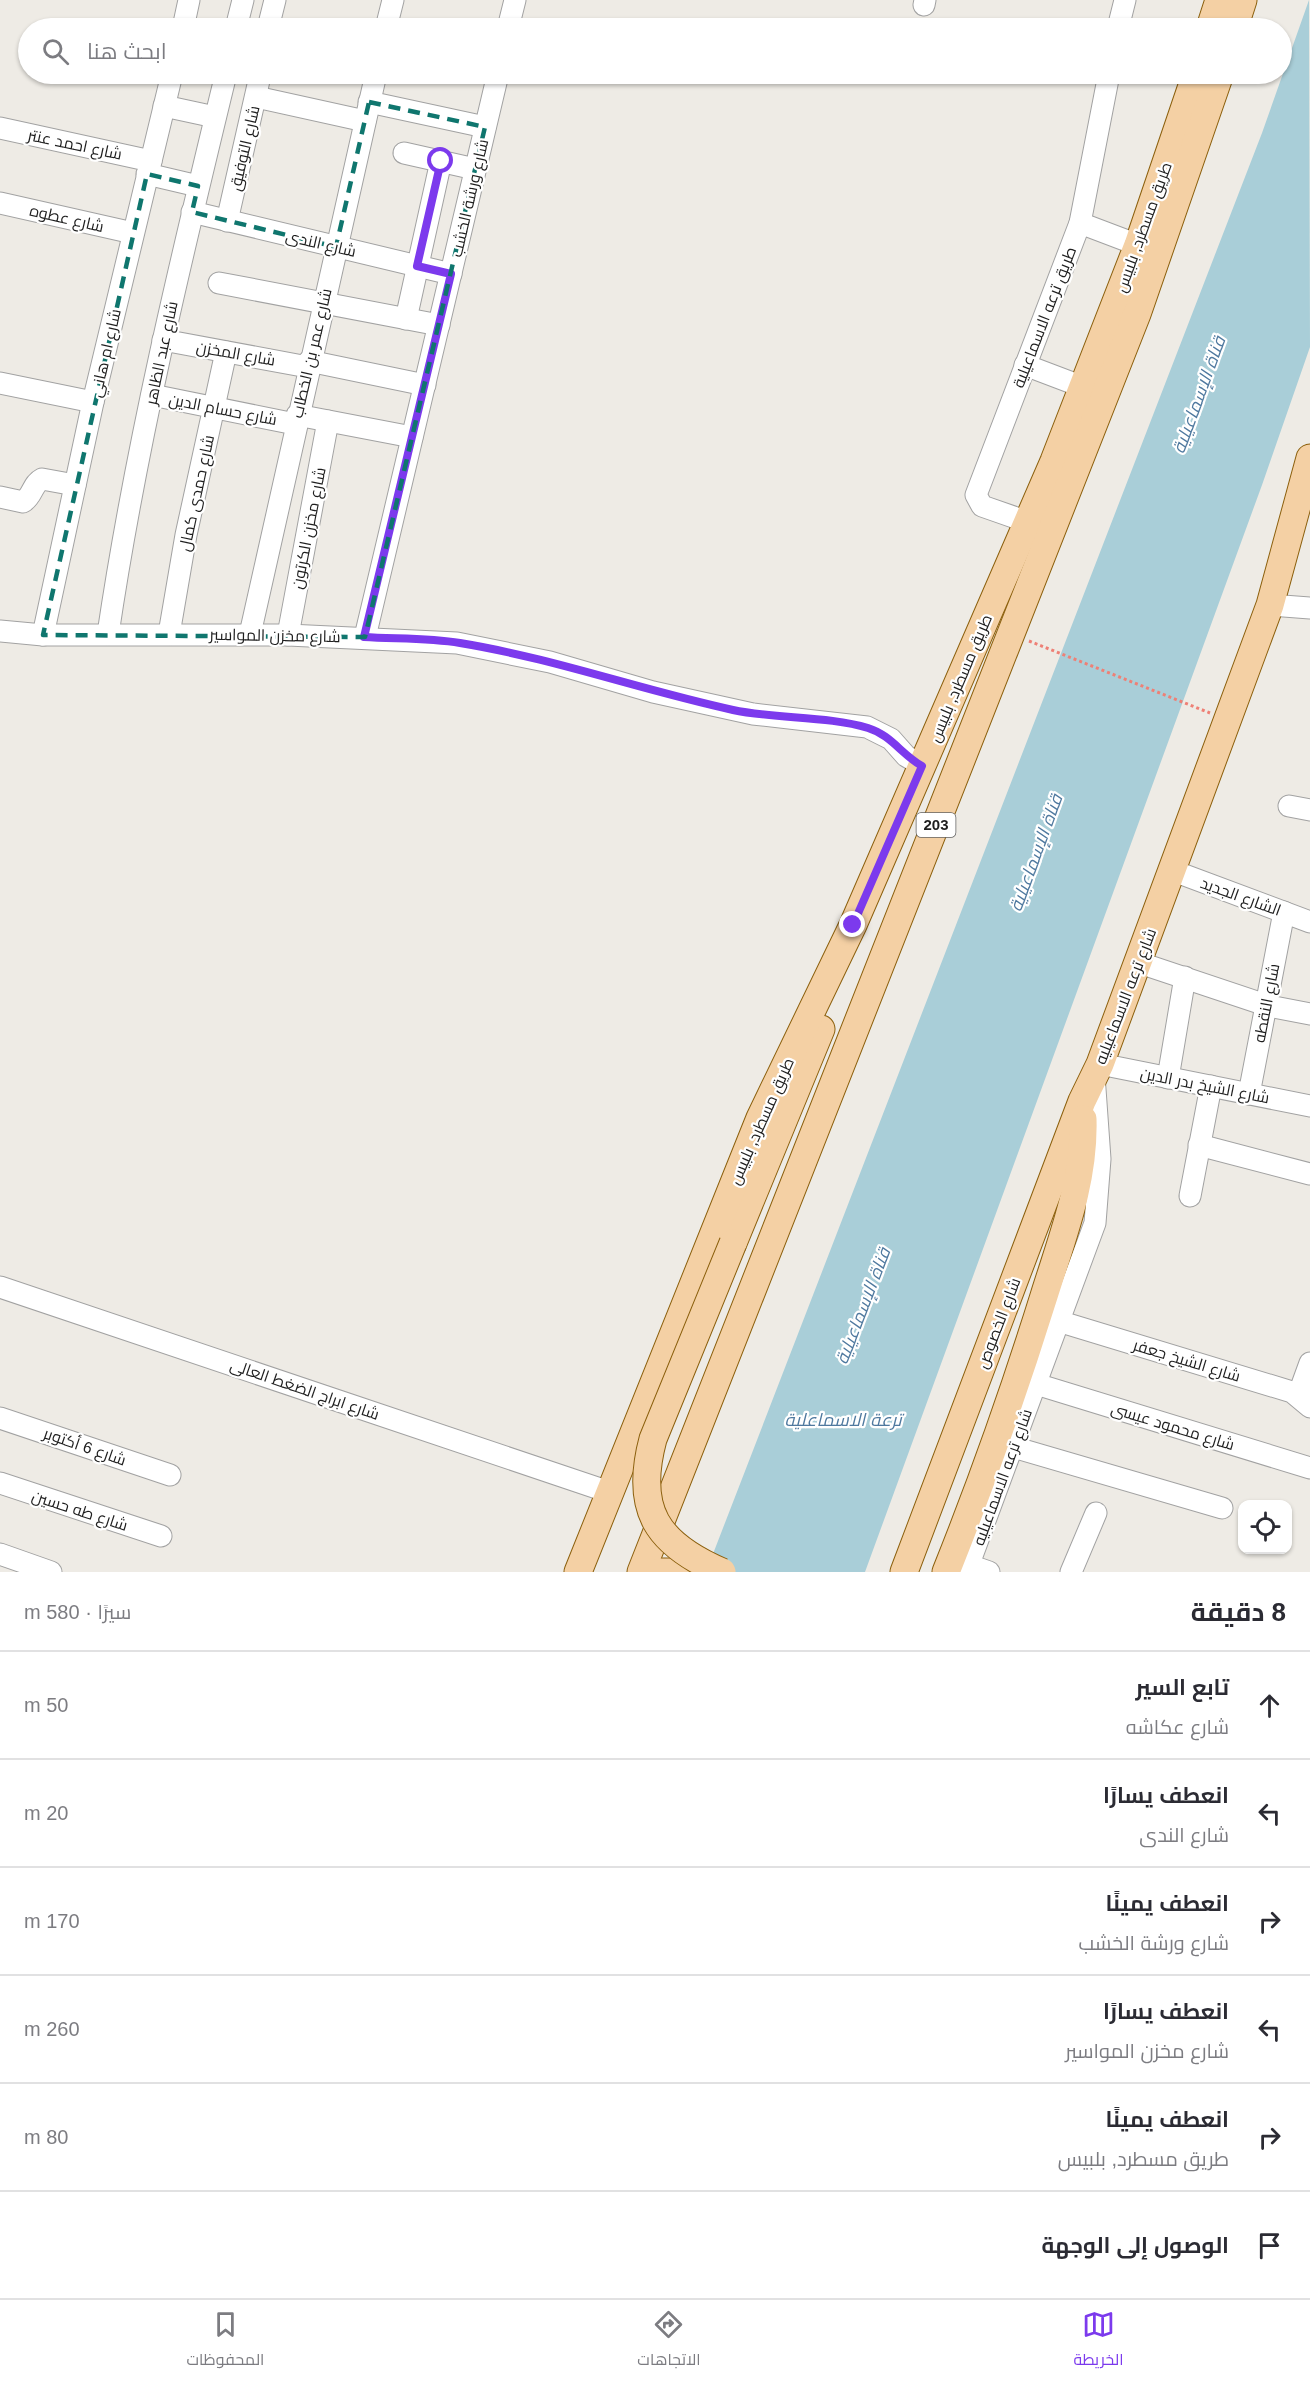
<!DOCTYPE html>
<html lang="ar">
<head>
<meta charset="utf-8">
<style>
	body { margin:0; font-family:Helvetica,Cairo,sans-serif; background:#f7f7f7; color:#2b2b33; direction:rtl }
	.controls { position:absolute; right:18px; bottom:18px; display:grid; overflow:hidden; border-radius:12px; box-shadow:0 2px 4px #0004 }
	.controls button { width:54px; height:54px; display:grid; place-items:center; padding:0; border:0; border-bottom:2px solid #e1e1e2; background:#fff; color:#2b2b33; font:30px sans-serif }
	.stop { position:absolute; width:18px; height:18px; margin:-14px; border:4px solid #7c3aed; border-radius:50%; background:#fff }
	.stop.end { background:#7c3aed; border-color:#fff; box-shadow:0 2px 6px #0008 }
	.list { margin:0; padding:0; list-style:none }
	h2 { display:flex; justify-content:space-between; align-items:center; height:78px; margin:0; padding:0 24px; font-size:26px }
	h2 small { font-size:20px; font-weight:400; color:#7c7c81 }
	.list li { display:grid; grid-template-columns:39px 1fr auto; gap:18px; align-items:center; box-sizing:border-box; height:108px; padding:0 24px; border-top:2px solid #e1e1e2 }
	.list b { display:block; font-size:22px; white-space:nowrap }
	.list p { margin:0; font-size:20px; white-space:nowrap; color:#7c7c81 }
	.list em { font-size:20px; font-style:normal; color:#7c7c81 }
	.icon { flex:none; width:33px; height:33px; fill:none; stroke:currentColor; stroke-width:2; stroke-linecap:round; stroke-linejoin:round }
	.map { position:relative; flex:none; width:1310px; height:1572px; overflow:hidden; direction:ltr }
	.search { position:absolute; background:#fff; box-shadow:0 2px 4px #0004; left:18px; right:18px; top:18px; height:66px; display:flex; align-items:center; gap:15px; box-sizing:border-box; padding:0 21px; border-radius:33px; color:#7c7c81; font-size:22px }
	.sheet { height:726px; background:#fff }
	nav { display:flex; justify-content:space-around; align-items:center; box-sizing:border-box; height:84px; border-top:2px solid #e1e1e2; background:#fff; font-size:16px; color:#7c7c81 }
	nav a { display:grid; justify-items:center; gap:3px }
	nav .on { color:#7c3aed }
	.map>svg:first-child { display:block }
</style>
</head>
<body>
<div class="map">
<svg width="1310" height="1572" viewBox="0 0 1310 1572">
	<rect width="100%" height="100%" fill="#eeebe5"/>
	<polygon fill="#a9ced8" points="1309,0 1310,347 1262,485 865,1572 706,1572 1262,133"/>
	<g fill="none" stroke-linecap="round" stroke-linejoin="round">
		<defs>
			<g id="minor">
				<polyline points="924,5 925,0"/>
				<polyline points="183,28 189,0"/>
				<polyline points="236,28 243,0"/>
				<polyline points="268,28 275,0"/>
				<polyline points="386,28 393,0"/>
				<polyline points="508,28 515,0"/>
				<polyline points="1118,28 1125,0"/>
				<polyline points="256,97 365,121"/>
				<polyline points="369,102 485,127"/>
				<polyline points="164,106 215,117"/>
				<polyline points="0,128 151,161"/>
				<polyline points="404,153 475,169"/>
				<polyline points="147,174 198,186"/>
				<polyline points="0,203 133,233"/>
				<polyline points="192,212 451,274"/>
				<polyline points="227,221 260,76"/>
				<polyline points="1080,223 1138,245"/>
				<polyline points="219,283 439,325"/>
				<polyline points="406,319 441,161"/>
				<polyline points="163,340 308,367"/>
				<polyline points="309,361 425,385"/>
				<polyline points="1025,365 1083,387"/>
				<polyline points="0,383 93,402"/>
				<polyline points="152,395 295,424"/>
				<polyline points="297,415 412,437"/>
				<path d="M 0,497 L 23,502 C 33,496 32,484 42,479 L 75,485"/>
				<polyline points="1028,522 982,506 976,495 1080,223 1109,74"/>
				<polyline points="1270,605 1310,608"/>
				<polyline points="0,631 43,635 288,635 457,643 550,662 653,692 753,714 867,727 891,739 906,756 923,766"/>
				<path d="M 108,634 C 136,445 181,259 226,74"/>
				<polyline points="169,634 186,535 226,352"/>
				<polyline points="250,634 376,74"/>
				<polyline points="43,635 93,402 172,74"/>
				<polyline points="288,635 328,421"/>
				<polyline points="365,637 498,74"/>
				<polyline points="1289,806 1310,810"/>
				<polyline points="1171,870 1310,922"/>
				<polyline points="1137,962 1269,1006 1310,1014"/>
				<polyline points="1100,1064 1310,1106"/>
				<polyline points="1168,1078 1185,977"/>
				<polyline points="1249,1094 1284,912"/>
				<polyline points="1199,1145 1310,1174"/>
				<polyline points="1190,1196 1211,1086"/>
				<polyline points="0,1287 609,1492"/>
				<polyline points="1058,1321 1292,1392 1310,1407"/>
				<polyline points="1036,1384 1310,1468"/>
				<polyline points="1298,1396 1310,1363"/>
				<polyline points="0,1418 170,1475"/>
				<polyline points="1013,1447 1222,1508"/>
				<polyline points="0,1483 161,1536"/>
				<polyline points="0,1554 51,1572"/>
				<polyline points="969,1565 989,1572"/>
				<polyline points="966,1572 1095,1223 1100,1159 1094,1075"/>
				<polyline points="1071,1572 1096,1513"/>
			</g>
			<g id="major">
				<polyline points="1210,28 1219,0"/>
				<polyline points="1234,28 1243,0"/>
				<polyline points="733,1243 821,1029"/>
				<polyline points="578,1572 760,1118 853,925 1054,461 1138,245 1196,74"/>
				<polyline points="641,1572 1137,314 1220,74"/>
				<polyline points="660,1572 681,1572"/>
				<polyline points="904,1572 1082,1101 1100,1064 1270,605 1310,458"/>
				<path d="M 946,1572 C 982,1482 1015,1389 1044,1296 C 1062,1238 1085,1181 1083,1119"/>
			</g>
		</defs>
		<use href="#minor" stroke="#a2a2a2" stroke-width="23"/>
		<use href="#major" stroke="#8b5f0c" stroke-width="29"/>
		<polyline stroke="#ee8076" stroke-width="3" stroke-dasharray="3 3" stroke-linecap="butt" points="1029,641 1210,713"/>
		<use href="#minor" stroke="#fff" stroke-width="21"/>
		<use href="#major" stroke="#f4d0a4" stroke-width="27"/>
		<defs>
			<path id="major-bridge" d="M 722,1572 C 657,1544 634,1510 653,1439 L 733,1243"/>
		</defs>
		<use href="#major-bridge" stroke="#8b5f0c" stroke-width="29" stroke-linecap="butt"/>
		<use href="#major-bridge" stroke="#f4d0a4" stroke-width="27"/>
	</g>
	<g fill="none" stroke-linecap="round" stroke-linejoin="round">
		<path stroke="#7c3aed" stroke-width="8" d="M 441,161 L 417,266 L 451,274 L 364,637 C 396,639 429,638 460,643 C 552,658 641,690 733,710 C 775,719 829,716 868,728 C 891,735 902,755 922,766 L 853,925"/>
	</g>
	<path fill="none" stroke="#0f766e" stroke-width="4.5" stroke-dasharray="12 8" stroke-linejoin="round" d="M 369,102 L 485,127 L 365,637 L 43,635 L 147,174 L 198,186 L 192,212 L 336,247 Z"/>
	<g text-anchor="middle" stroke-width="4.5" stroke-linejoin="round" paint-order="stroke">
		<rect fill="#fff" stroke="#626262" stroke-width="1.5" x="916.5" y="813" width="39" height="24" rx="4.5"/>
		<g font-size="15" font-weight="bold" fill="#1e1e1e">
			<text x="936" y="830">203</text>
		</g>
		<g font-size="16" fill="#1e1e1e" stroke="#fff">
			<text transform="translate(75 144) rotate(12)" y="6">شارع احمد عنتر</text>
			<text transform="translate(244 148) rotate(-77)" y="6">شارع التوفيق</text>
			<text transform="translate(469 198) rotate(-77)" y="6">شارع ورشة الخشب</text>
			<text transform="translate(67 218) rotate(13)" y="6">شارع عطوه</text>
			<text transform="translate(1143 227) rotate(-70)" y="6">طريق مسطرد, بلبيس</text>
			<text transform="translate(321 243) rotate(13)" y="6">شارع الندى</text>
			<text transform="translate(1044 317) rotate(-69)" y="6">طريق ترعه الاسماعيلية</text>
			<text transform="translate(105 353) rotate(-77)" y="6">شارع ام هاني</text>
			<text transform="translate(161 353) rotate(-78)" y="6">شارع عبد الظاهر</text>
			<text transform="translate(236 353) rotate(10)" y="6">شارع المخزن</text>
			<text transform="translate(311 353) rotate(-77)" y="6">شارع عمر بن الخطاب</text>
			<text transform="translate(223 409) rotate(11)" y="6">شارع حسام الدين</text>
			<text transform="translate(196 493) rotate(-78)" y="6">شارع حمدى كمال</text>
			<text transform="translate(308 528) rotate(-79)" y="6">شارع مخزن الكرتون</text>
			<text transform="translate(275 635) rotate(1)" y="6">شارع مخزن المواسير</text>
			<text transform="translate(960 678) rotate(-67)" y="6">طريق مسطرد, بلبيس</text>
			<text transform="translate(1241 896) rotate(20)" y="6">الشارع الجديد</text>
			<text transform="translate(1125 996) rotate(-69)" y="6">شارع ترعه الاسماعيليه</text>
			<text transform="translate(1266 1003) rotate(-79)" y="6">شارع النقطه</text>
			<text transform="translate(1205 1085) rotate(11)" y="6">شارع الشيخ بدر الدين</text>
			<text transform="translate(761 1121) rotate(-66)" y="6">طريق مسطرد, بلبيس</text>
			<text transform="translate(998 1323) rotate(-69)" y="6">شارع الخصوص</text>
			<text transform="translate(1187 1360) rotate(17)" y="6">شارع الشيخ جعفر</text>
			<text transform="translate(305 1389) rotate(19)" y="6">شارع ابراج الضغط العالى</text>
			<text transform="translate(1173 1426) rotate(17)" y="6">شارع محمود عيسى</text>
			<text transform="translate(85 1446) rotate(19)" y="6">شارع 6 أكتوبر</text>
			<text transform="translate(1002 1477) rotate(-70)" y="6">شارع ترعه الاسماعيليه</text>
			<text transform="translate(80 1510) rotate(18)" y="6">شارع طه حسين</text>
		</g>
		<g font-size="18" font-style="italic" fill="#4f799f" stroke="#fff">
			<text transform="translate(1199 395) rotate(-70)" y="6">قناة الإسماعيلية</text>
			<text transform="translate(1036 853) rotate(-70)" y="6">قناة الإسماعيلية</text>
			<text transform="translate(863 1306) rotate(-69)" y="6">قناة الإسماعيلية</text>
			<text x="843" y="1426">ترعة الاسماعلية</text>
		</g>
	</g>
</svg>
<div class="controls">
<button><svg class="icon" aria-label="locate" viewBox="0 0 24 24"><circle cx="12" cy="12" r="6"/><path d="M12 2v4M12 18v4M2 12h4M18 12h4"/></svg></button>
</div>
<div class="stop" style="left:441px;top:161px"></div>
<div class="stop end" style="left:853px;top:925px"></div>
<div class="search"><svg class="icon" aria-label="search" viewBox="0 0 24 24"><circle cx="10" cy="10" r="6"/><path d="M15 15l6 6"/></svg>ابحث هنا</div>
</div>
<section class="sheet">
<h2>8 دقيقة<small>سيرًا · 580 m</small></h2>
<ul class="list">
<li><svg class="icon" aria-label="ahead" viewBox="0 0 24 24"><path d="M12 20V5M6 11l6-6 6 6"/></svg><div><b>تابع السير</b><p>شارع عكاشه</p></div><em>50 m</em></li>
<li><svg class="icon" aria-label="left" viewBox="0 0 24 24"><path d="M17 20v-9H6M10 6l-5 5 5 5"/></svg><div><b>انعطف يسارًا</b><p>شارع الندى</p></div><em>20 m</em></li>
<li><svg class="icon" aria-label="right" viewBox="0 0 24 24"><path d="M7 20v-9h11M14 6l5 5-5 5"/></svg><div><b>انعطف يمينًا</b><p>شارع ورشة الخشب</p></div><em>170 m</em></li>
<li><svg class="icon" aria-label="left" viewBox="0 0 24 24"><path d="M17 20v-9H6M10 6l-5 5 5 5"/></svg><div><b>انعطف يسارًا</b><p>شارع مخزن المواسير</p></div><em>260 m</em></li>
<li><svg class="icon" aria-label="right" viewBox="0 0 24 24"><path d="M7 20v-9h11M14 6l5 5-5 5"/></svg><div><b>انعطف يمينًا</b><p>طريق مسطرد, بلبيس</p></div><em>80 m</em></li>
<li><svg class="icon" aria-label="arrive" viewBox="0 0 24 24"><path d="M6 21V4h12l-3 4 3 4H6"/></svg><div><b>الوصول إلى الوجهة</b></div></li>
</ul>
</section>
<nav>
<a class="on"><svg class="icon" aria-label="map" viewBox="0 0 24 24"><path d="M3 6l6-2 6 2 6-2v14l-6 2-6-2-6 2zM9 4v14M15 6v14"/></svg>الخريطة</a>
<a><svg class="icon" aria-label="directions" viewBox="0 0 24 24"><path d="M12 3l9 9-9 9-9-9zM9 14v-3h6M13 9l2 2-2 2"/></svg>الاتجاهات</a>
<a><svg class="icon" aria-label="saved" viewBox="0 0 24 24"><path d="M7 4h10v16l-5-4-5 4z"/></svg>المحفوظات</a>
</nav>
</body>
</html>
